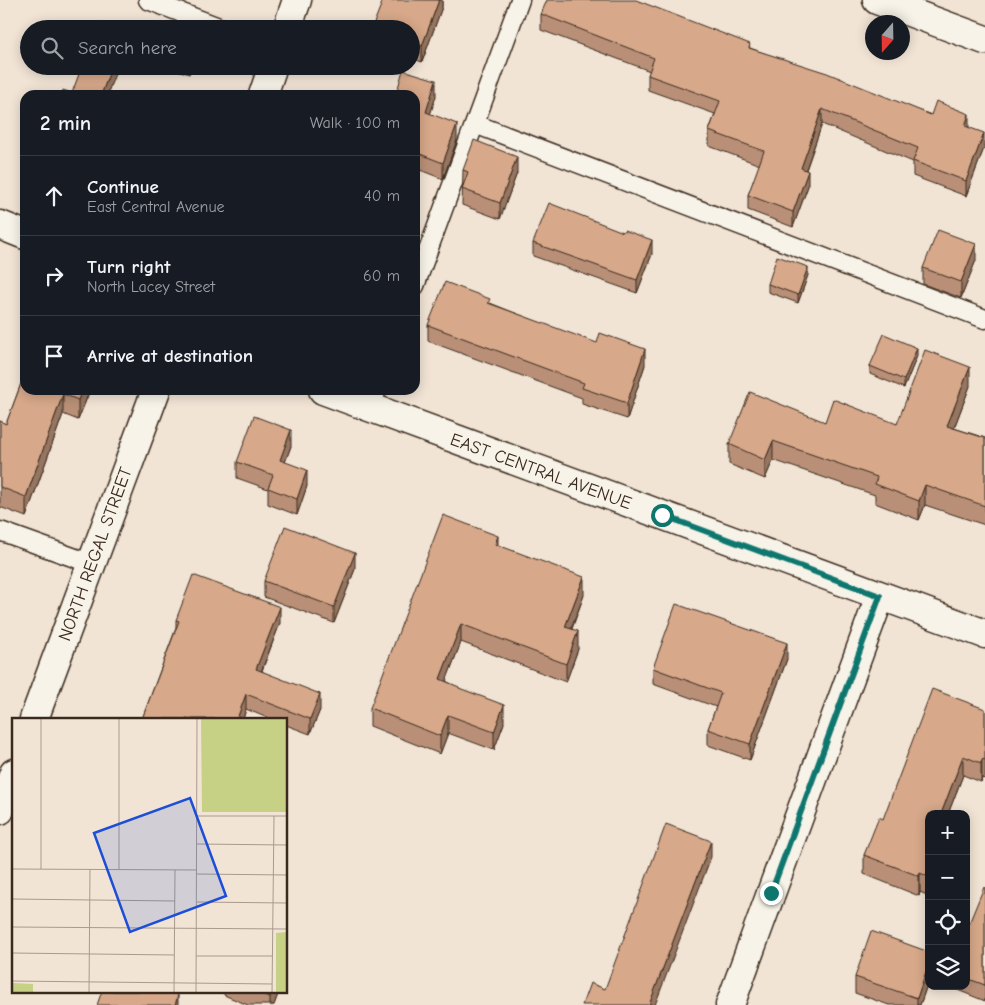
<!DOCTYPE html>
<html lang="en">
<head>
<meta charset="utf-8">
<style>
	body { margin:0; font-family:"Comic Neue",sans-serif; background:#20242c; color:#f1f3f6 }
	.controls { position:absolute; right:15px; bottom:15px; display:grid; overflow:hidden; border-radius:10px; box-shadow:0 2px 12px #0003 }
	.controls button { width:45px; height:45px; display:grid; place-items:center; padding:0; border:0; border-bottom:1px solid #363941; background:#171b24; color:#f1f3f6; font:25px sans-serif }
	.compass { position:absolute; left:865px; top:15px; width:45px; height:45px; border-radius:50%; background:#171b24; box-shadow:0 2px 12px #0003; rotate:200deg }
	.stop { position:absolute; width:15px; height:15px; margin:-11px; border:4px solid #0f766e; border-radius:50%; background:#fff }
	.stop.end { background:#0f766e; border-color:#fff; box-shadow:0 1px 5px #0008 }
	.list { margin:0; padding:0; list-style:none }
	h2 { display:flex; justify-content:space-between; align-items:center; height:65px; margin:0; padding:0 20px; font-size:21px }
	h2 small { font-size:16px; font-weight:400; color:#9ea1a6 }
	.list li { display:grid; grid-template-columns:32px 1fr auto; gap:15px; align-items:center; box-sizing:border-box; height:80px; padding:0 20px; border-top:1px solid #363941 }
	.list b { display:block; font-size:19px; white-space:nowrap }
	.list p { margin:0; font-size:16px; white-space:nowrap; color:#9ea1a6 }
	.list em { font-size:16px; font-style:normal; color:#9ea1a6 }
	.icon { flex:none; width:28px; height:28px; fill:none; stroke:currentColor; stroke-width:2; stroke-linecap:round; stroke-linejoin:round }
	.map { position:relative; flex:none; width:985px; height:1005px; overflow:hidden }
	.search { position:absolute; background:#171b24; box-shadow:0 2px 12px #0003; left:20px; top:20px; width:400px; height:55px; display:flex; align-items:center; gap:12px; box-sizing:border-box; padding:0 18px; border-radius:28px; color:#9ea1a6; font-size:19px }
	.panel { position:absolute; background:#171b24; box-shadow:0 2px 12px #0003; left:20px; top:90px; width:400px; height:305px; border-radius:15px }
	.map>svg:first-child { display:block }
</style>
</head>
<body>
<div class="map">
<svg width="985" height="1005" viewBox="0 0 985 1005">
	<rect width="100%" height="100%" fill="#f1e4d5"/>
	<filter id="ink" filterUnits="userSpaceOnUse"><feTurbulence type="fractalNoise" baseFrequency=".02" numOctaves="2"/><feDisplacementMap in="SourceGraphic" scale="10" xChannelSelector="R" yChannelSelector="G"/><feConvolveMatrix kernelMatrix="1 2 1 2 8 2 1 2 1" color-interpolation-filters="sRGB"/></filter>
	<g filter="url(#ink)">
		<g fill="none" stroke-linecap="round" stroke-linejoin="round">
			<defs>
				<g id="service">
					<polyline points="148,0 224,29"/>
					<polyline points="475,124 985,319"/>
					<polyline points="415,286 520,0"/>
					<polyline points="370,407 377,390"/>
					<polyline points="0,531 92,564"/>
				</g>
				<g id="minor">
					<polyline points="877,0 985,40"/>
					<polyline points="287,29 297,0"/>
					<polyline points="263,95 273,66"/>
					<polyline points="0,225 25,235"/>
					<polyline points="323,390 985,634"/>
					<polyline points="34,719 156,390"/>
					<polyline points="0,810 14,773"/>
					<polyline points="730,1005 880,596"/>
				</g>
			</defs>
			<use href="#service" stroke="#3b2a1e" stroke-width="21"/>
			<use href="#minor" stroke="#3b2a1e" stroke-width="31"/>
			<use href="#service" stroke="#f7f3e8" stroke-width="18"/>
			<use href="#minor" stroke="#f7f3e8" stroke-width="28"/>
		</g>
		<g fill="#b99077" stroke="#3b2a1e">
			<polygon points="442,0 442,7 422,62 411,58 411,29 372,29 372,28 392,1"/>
			<polygon points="541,14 750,48 931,115 969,127 984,148 966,196 913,176 913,162 822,124 806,170 808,186 793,227 748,210 748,195 760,165 709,146 709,131 715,114 648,90 648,75 650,71 541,30"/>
			<polygon points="166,66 192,66 189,74"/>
			<polygon points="415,95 436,96 430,114 457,140 443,179 415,168"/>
			<polygon points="463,170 517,173 500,219 462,205"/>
			<polygon points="533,243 652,254 637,293 533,256"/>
			<polygon points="976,260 961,298 923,284 923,268"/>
			<polygon points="808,275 798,303 768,292 768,284"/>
			<polygon points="490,303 645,365 627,419 582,404 582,398 428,341 428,325"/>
			<polygon points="917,356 904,388 870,374 870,366"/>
			<polygon points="25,373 90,390 78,420 63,414 26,517 0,507 0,421 6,424"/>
			<polygon points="970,386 954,428 985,438 985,525 925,505 919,520 875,503 875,495 773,460 765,479 729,464 729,444 825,422 897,424"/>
			<polygon points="291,446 285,462 307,486 297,515 268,504 268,489 237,478 237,462"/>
			<polygon points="498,546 584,595 572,629 578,649 566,682 461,642 446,681 459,688 504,723 494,750 448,733 440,754 370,726 370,708"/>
			<polygon points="355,569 334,623 264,597 264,581"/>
			<polygon points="176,620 280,623 262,671 320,710 310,734 286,725 286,719 270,719 246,709 243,719 142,719 176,628"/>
			<polygon points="787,659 750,760 708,745 708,729 716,707 653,684 653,668"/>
			<polygon points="985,709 985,779 982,778 981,782 963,775 948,814 929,814 929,896 920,892 919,896 864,874 864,855 883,819"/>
			<polygon points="985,888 985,1001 950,987 950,986 966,986 966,931"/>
			<polygon points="929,952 929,979 920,1005 889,1005 855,993 855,977"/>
			<polygon points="224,991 279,991 274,1005 248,1005 224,995"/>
		</g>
		<g fill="#967661" stroke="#3b2a1e">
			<polygon points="439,0 442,0 442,7 422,62 422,46"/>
			<polygon points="112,66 118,66 107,95 101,95"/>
			<polygon points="189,66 192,66 189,74"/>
			<polygon points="436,80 436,96 426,128 426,112"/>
			<polygon points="822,109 822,124 801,183 801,168"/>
			<polygon points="969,114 969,129 965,126"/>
			<polygon points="457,124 457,140 443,179 443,163"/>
			<polygon points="984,133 984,148 966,196 966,181"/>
			<polygon points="517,157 517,173 500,219 500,203"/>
			<polygon points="808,171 808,186 793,227 793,212"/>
			<polygon points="652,240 652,254 637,293 637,280"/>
			<polygon points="976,244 976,260 961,298 961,282"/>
			<polygon points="808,267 808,275 798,303 798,295"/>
			<polygon points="917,348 917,356 904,388 904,380"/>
			<polygon points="645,349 645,365 627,419 627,403"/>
			<polygon points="970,367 970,386 947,446 947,426"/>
			<polygon points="82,390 90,390 78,420 78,400"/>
			<polygon points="63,394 63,414 26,517 26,497"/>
			<polygon points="291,430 291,446 280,476 280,460"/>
			<polygon points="773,441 773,460 765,479 765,460"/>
			<polygon points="307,470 307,486 297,515 297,499"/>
			<polygon points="925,485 925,505 919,520 919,501"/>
			<polygon points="498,536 498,554 495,544"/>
			<polygon points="355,553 355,569 334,623 334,607"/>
			<polygon points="584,577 584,595 565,645 565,627"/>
			<polygon points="280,607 280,623 256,685 256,669"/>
			<polygon points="461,624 461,642 440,697 440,679"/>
			<polygon points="578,631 578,649 566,682 566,664"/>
			<polygon points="787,643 787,659 750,760 750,744"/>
			<polygon points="246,694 246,709 243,719 237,719"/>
			<polygon points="320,694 320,710 310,734 310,719"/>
			<polygon points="504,705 504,723 494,750 494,732"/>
			<polygon points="448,715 448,733 440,754 440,736"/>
			<polygon points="963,756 963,775 948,814 941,814"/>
			<polygon points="982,759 982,778 981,782 981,763"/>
			<polygon points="711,841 711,857 655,1005 649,1005"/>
			<polygon points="920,873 920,892 919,896 919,876"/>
			<polygon points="929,963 929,979 920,1005 917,1005 917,998"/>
			<polygon points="273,991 279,991 274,1005 270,1005 270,997"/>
			<polygon points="178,995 178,1005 175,1005"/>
		</g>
		<g fill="#d7a88a" stroke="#3b2a1e">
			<polygon points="383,0 390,0 392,1 393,0 439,0 422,46 411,42 411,29 375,29 372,28"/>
			<polygon points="547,0 636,0 750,44 749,48 827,73 931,115 936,101 969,114 965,126 984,133 966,181 913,161 918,148 822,109 801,168 808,171 793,212 748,195 764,151 709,131 720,101 648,75 654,58 541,14"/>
			<polygon points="99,22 118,29 96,29"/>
			<polygon points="164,25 173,29 163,29"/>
			<polygon points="82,66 112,66 101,95 61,95 63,90 72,93"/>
			<polygon points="403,70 436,80 426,112 457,124 443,163 415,152 415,95 396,95"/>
			<polygon points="474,140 517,157 500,203 462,189 468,172 463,170"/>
			<polygon points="549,203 623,232 624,230 652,240 637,280 533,243"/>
			<polygon points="938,230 976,244 961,282 923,268"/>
			<polygon points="777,256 808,267 798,295 768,284"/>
			<polygon points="445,282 490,299 488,303 597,343 600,333 645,349 627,403 582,388 584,383 428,325"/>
			<polygon points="884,334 917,348 904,380 870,366"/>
			<polygon points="925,350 970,367 947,426 985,438 985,506 925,485 919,501 875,484 877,477 773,441 765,460 729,444 750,392 825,422 833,399 897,424"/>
			<polygon points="25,373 25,390 82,390 78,400 63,394 26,497 0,487 0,421 6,424"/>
			<polygon points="254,416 291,430 280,460 307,470 297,499 268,488 273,475 237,462"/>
			<polygon points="443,515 498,536 495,544 584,577 565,627 578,631 566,664 461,624 440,679 459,687 459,688 504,705 494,732 448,715 440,736 370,708"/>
			<polygon points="285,526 355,553 334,607 264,581"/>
			<polygon points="193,575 280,607 256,669 320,694 310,719 246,694 237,719 142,719 179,621 176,620"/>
			<polygon points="676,604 787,643 750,744 708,729 721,693 653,668"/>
			<polygon points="932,689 985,709 985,760 982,759 981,763 963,756 941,814 929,814 929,877 920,873 919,876 864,855 879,817 883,819"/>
			<polygon points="666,824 711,841 649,1005 582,1005 590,983 605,989"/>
			<polygon points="984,887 985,888 985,985 966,978 966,931"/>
			<polygon points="871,931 929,952 929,963 917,998 855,977"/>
			<polygon points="102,991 169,991 178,995 175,1005 97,1005"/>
			<polygon points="254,991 273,991 270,997"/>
		</g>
	</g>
	<g fill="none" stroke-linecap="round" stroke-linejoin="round" filter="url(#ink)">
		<polyline stroke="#0f766e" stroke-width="6" points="662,515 880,596 771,893"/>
	</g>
	<g text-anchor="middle" stroke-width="4.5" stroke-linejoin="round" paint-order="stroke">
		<g font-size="18" fill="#3b2a1e" stroke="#f7f3e8">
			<text transform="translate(541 471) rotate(20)" y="6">EAST CENTRAL AVENUE</text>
			<text transform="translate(95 554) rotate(-70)" y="6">NORTH REGAL STREET</text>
		</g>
	</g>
	<g transform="translate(12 718)">
		<rect width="275" height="275" fill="#f1e4d5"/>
		<path d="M 189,0 L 275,0 L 275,94 L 190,94 ZM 275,214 L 275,275 L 264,275 L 264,215 ZM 0,265 L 21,266 L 21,275 L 0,275 Z" fill="#c6d185"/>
		<path fill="none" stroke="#a89a8c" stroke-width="1" d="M 29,0 L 29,151M 185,98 L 275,98M 185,126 L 275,127M 0,151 L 185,152M 107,151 L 107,0M 185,156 L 275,157M 0,181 L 163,183M 185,184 L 275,185M 0,209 L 275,211M 0,235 L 162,237M 184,238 L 261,238M 0,263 L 260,266M 77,275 L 78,151M 162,275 L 163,152M 184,275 L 185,0M 260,275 L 262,98"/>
		<path fill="#1d4ed8" fill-opacity="0.15" stroke="#1d4ed8" stroke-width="2.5" d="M 178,80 L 214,178 L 118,214 L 82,115 Z"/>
		<rect width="275" height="275" fill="none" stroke="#3b2a1e" stroke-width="2.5"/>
	</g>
</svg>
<div class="controls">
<button>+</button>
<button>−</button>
<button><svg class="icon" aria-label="locate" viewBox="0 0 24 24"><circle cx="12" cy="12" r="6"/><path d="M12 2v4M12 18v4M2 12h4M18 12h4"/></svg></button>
<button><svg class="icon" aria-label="layers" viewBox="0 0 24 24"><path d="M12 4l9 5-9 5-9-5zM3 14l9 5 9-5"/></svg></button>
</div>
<svg class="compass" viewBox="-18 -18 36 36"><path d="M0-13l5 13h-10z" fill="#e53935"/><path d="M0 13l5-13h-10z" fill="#9ea1a6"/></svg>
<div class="stop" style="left:662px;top:515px"></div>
<div class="stop end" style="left:771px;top:893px"></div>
<div class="search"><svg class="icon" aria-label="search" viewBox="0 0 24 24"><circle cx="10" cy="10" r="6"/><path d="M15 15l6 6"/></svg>Search here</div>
<section class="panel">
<h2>2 min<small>Walk · 100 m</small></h2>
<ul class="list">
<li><svg class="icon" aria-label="ahead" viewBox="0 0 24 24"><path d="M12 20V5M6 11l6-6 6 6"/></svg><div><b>Continue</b><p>East Central Avenue</p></div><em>40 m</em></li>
<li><svg class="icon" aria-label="right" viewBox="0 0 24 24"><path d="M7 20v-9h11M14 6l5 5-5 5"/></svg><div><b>Turn right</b><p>North Lacey Street</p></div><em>60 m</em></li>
<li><svg class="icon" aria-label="arrive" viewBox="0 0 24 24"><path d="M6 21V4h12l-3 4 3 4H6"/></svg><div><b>Arrive at destination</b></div></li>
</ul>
</section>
</div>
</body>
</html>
